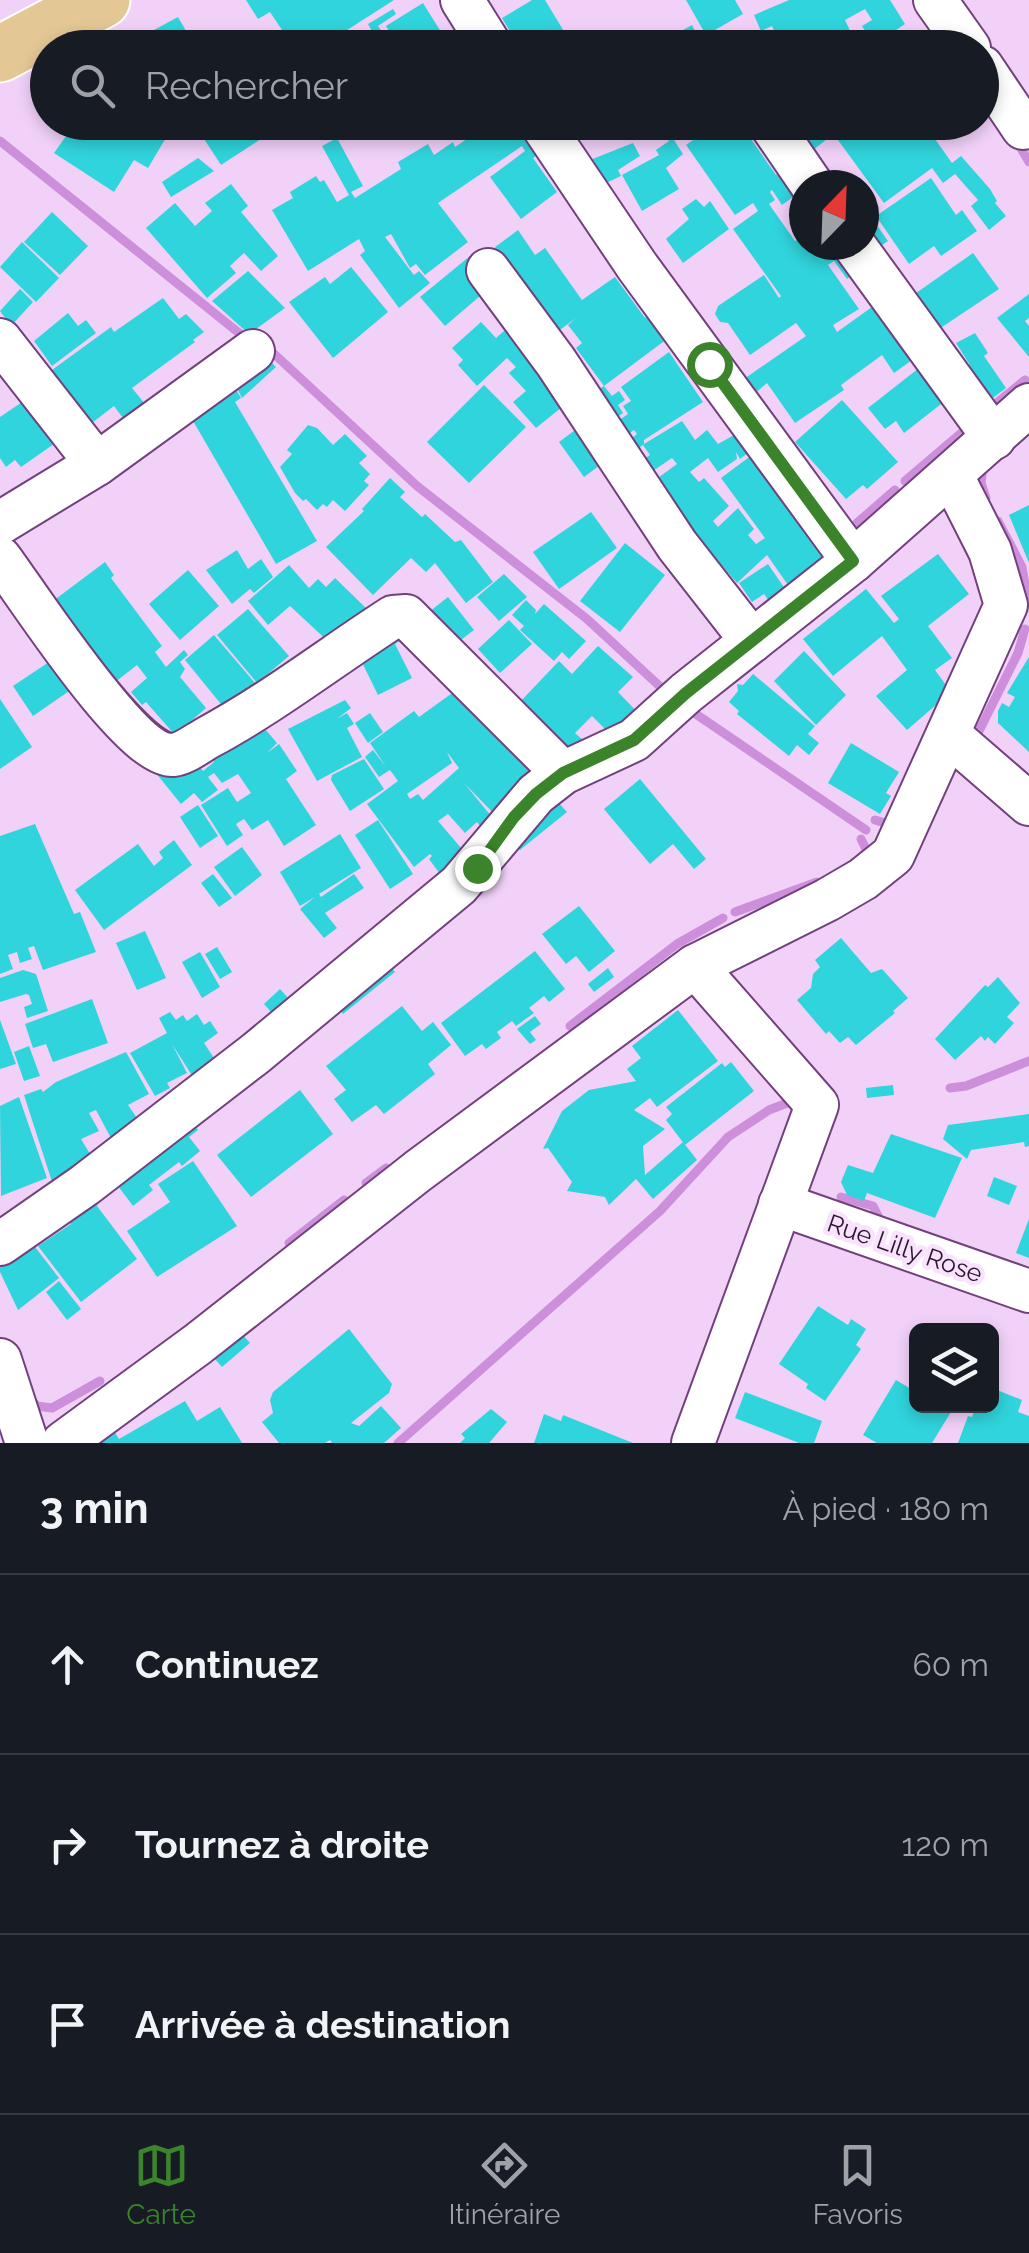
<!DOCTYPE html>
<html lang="fr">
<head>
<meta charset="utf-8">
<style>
	body { margin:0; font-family:Raleway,sans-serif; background:#20242c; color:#f1f3f6 }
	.controls { position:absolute; right:30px; bottom:30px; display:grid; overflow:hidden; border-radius:15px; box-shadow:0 5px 15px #0003 }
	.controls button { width:90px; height:90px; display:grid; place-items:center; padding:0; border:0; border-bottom:2px solid #363941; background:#171b24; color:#f1f3f6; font:50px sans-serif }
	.compass { position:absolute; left:789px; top:170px; width:90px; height:90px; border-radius:50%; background:#171b24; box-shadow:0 5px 15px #0003; rotate:23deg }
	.stop { position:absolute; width:30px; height:30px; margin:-22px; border:8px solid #3b842b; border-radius:50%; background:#fff }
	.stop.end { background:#3b842b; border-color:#fff; box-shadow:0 2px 10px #0008 }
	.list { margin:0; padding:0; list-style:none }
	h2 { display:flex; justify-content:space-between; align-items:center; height:130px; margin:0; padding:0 40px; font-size:42px }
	h2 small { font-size:32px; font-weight:400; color:#9ea1a6 }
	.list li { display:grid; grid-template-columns:65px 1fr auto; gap:30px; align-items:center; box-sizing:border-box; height:180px; padding:0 40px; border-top:2px solid #363941 }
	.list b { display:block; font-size:38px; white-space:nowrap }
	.list em { font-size:32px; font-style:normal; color:#9ea1a6 }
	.icon { flex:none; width:55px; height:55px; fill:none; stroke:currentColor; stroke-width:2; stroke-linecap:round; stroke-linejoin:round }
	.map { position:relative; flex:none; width:1029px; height:1443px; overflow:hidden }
	.search { position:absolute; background:#171b24; box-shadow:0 5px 15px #0003; left:30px; right:30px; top:30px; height:110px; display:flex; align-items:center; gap:25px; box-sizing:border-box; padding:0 35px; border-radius:55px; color:#9ea1a6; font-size:38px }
	.sheet { height:670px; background:#171b24 }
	nav { display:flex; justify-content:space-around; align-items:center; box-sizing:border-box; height:140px; border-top:2px solid #363941; background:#171b24; font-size:28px; color:#9ea1a6 }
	nav a { display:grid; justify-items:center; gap:5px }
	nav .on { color:#3b842b }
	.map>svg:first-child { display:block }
</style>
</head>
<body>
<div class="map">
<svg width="1029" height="1443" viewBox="0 0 1029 1443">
	<rect width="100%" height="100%" fill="#f2d1f9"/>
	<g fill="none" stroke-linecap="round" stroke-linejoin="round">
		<g stroke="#cd8edb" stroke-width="9">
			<polyline points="1016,140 1029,162"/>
			<polyline points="0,141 244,337"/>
			<polyline points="272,352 417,486 587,619 667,693"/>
			<polyline points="993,406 1025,380"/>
			<polyline points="983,465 981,483 986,498"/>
			<polyline points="905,481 972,424"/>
			<polyline points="998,521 1022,567 1028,602"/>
			<polyline points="857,523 895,490"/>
			<polyline points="687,708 866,830"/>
			<polyline points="979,731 1018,653 1025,629"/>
			<polyline points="875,820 892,825"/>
			<polyline points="861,857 867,851 861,839"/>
			<polyline points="735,912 817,882"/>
			<polyline points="570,1026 677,944 723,918"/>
			<polyline points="950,1088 966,1086 1029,1061"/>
			<polyline points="366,1183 386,1168"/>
			<polyline points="841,1197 873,1206 878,1216"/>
			<polyline points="289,1243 344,1200"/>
			<polyline points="29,1398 37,1406 52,1408 100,1381"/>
			<polyline points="398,1443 660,1211 728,1137 769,1110 795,1100"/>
		</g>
	</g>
	<g fill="#30d4dc" fill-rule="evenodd">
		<polygon points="246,0 394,0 319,48 276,48 271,41 284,33 270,12 258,19"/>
		<polygon points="532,0 545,0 574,48 520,48 502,18"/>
		<polygon points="686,0 735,0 743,14 706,35"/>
		<polygon points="789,0 890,0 905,24 869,48 863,48 857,37 865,31 862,26 872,20 865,9 845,20 858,48 782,48 772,26 761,31 754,15"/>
		<polygon points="423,3 451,48 399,48 386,26"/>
		<polygon points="393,9 396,14 378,26 383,33 375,37 368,24"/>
		<polygon points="178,17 196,48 143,48 139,38"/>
		<polygon points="692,25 704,48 651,48"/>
		<polygon points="76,122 131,122 142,129 146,122 156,122 170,131 148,168 134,160 114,192 54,153"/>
		<polygon points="193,122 287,122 221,165"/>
		<polygon points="492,122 530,122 546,149 533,158 557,192 521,219 490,177 525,151 522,146 438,203 468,242 425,275 416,264 410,268 391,234 385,237 414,275 419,271 430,283 399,308 360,255 365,251 359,239 308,271 272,210 293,198 290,192 316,176 320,182 324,180 337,202 349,195 322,146 337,138 363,186 351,192 355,198 401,169 398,162 428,144 434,155 453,142 455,147"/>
		<polygon points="586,122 629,122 596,140"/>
		<polygon points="657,122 700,122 674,140 683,154 666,168 679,189 642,211 622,175 659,155 656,150 669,141"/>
		<polygon points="719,122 739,122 776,175 778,174 776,170 792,159 804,189 782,205 772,190 770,192 775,200 769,204 795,241 799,239 804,245 849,245 864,267 847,279 834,261 828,265 859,309 833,325 837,332 879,302 919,355 894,373 882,355 841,385 844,390 795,423 767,383 752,396 741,381 806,336 796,323 750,355 728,323 720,322 715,314 718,306 764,275 779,298 781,296 733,229 758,211 753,203 735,215 686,145"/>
		<polygon points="793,122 849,122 813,150"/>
		<polygon points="853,122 923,122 952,163 961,156 990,189 997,201 995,203 1006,216 989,230 971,206 978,200 955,174 943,183 932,168 884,203 835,136"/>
		<polygon points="633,143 640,156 618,170 621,176 606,183 590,160"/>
		<polygon points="198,158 214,171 171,197 162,182"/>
		<polygon points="931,178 956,215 962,210 977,231 941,256 934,246 909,264 876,216"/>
		<polygon points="231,184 248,206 241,212 278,256 261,271 244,253 230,266 236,273 207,298 146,228 175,203 195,226 212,211 205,203"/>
		<polygon points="696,199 704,207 710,201 729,229 683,263 666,239 689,219 682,209"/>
		<polygon points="52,212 88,246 60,275 24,242"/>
		<polygon points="869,214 888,241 872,252 864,241 864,217"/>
		<polygon points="518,230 535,255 545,248 582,300 615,277 645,318 650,314 667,339 604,386 576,348 582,343 568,325 576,318 553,335 495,247"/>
		<polygon points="22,242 59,278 36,302 0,267"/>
		<polygon points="973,253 999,289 933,333 909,298"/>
		<polygon points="470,256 494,284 445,326 420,297"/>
		<polygon points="351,267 388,312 333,358 289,302 325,277 330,284"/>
		<polygon points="248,271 285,308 249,334 212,301"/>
		<polygon points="20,289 33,302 11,326 0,311"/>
		<polygon points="1029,294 1029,318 1025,321 1029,326 1029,357 997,318"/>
		<polygon points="163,298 179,319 186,314 204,332 193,340 195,342 132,388 145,404 123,418 114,406 88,426 72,403 75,401 67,391 64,393 51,374 52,370 111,327 114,332"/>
		<polygon points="68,313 78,326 86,320 96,333 52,366 34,341"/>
		<polygon points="481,322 496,338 511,325 577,395 536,428 513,402 526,391 509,373 516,367 507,358 477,386 458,365 463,360 452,348"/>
		<polygon points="975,333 988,353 984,356 1006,388 990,400 967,367 970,365 956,343"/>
		<polygon points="669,352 703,402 644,440 644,444 682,421 695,440 707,430 718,444 745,429 757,446 740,459 736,452 737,459 718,472 708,458 690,472 699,482 704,478 729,506 713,521 718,527 738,508 754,529 748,535 756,544 765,538 721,478 756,452 831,554 788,585 767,555 737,583 702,542 700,544 651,483 677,464 672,458 650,473 642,460 650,455 643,445 633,452 627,442 637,434 634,430 627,435 618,421 628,414 623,406 631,401 621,387"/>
		<polygon points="266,357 276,367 242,398 234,382"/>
		<polygon points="919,368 945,401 904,433 896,421 885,429 868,408"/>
		<polygon points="232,383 241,398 235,402 317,541 276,564 189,414"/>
		<polygon points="484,385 526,427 469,483 427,442"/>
		<polygon points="604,386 612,396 619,391 625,400 618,405 623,413 612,421 593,393"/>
		<polygon points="34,394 64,437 21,467 15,460 6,467 0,458 0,417"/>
		<polygon points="842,400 898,462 867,489 863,485 846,499 795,442"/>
		<polygon points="590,419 615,454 584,477 559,442"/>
		<polygon points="308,425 317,428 333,445 345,434 367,456 359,463 370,474 364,481 369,485 345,511 333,500 327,507 323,504 317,510 306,499 303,501 295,493 280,467 292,454 287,450"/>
		<polygon points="390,478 405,492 400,497 422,517 425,514 455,542 461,540 493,582 466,603 435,563 426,572 411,558 373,595 370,592 326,547 364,511 362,509"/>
		<polygon points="1029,505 1029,563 1009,515"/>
		<polygon points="591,512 617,548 559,589 533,552"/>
		<polygon points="625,543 665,575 620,632 580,601"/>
		<polygon points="237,550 248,569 261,559 273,577 254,593 250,589 232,604 206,570"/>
		<polygon points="938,554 969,594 928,626 952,658 935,670 951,692 907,730 876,696 907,670 882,636 833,676 803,639 866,589 894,623 899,619 881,596"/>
		<polygon points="105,562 114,575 111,578 162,646 155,652 166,667 184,650 188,655 180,662 185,669 180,677 206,708 175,735 146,702 142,705 131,692 147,678 137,665 114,683 53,601"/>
		<polygon points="768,564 792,599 775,610 764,594 752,602 739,583"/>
		<polygon points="289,565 309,588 318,579 326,587 335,578 367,609 332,645 290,606 268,625 248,601"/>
		<polygon points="188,570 219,606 180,640 149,604"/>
		<polygon points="504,574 527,597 499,621 477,597"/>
		<polygon points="448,597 474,630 449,649 424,616"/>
		<polygon points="526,600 536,610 535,614 544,604 586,641 569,659 562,652 554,661 520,630 524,626 512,615"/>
		<polygon points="248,609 289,656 257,683 217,635"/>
		<polygon points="509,620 532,644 500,673 478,649"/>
		<polygon points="410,634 395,644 412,678 378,695 355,648"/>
		<polygon points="214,635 255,683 225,709 185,660"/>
		<polygon points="598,646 633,677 618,692 645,720 620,744 592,716 575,733 583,740 561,760 519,703 559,661 572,674"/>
		<polygon points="804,651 846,695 816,725 774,681"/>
		<polygon points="1029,657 1029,752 998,723 998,711 1002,703 1009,707 1015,697 1007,693"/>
		<polygon points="55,658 75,687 33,716 13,686"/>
		<polygon points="753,674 815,726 808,734 819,743 809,755 797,745 789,756 737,714 739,711 729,702 738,691 737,684 743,685"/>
		<path d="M 462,686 L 544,781 L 501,821 L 464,783 L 492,817 L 480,826 L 477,822 L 465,833 L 448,814 L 438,821 L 467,855 L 440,874 L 429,859 L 432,856 L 430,854 L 414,867 L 367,804 L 398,781 L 390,770 L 379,777 L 365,757 L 373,750 L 386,767 L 370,743 L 414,711 L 419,717 ZM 447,752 L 459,768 L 423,800 L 418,794 L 410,799 L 407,794 L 452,763 Z"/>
		<polygon points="0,699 32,747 0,769"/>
		<polygon points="345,700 351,708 337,719 347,713 354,724 347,728 362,757 317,781 288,729"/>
		<polygon points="370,713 383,732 368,743 355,723"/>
		<polygon points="259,722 277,743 267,753 279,744 297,771 286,779 316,825 284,846 268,820 252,830 244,819 236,824 243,835 227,846 201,805 228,788 237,802 251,793 238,774 222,783 214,773 208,777 218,790 202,802 194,793 181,804 155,772 168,762 196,762 203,771 214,762 204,749"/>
		<polygon points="851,743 899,772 886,793 891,796 880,814 828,783"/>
		<polygon points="364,759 384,789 350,811 331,780 332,775"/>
		<polygon points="640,779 706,859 694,869 673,844 650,864 604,809"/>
		<polygon points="548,791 567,812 520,850 505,831"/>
		<polygon points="198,805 218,836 200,848 180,817"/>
		<polygon points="378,820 413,874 390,889 355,835"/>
		<polygon points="35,824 74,914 80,912 96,952 43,970 34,946 28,948 32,959 20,963 17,952 8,955 13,969 0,974 0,836"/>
		<polygon points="340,834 361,868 319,894 321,897 354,874 364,888 325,913 337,928 324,938 300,909 315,897 300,906 280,872"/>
		<polygon points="174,840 192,865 104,930 75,890 138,844 154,866 163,858 159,852"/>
		<polygon points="242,847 262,875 235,896 214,867"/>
		<polygon points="213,874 232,898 219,907 201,883"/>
		<polygon points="579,906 615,951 589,972 576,956 566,964 542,934"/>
		<polygon points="145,931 166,978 137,990 116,943"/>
		<polygon points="841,938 871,973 882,969 908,998 893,1011 895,1013 856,1045 848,1037 840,1043 829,1031 826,1034 797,1000 811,988 813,974 820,967 815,960"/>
		<polygon points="217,947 232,972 220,979 205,954"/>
		<polygon points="535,951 565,989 549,1002 544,996 529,1008 534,1013 516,1026 512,1021 497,1032 501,1038 486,1049 482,1044 465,1056 441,1023"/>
		<polygon points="200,952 220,987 202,998 182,962"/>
		<polygon points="382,956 395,972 343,1014 330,996"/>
		<polygon points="608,968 614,977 594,992 588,984"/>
		<polygon points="23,970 36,974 48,1011 27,1018 24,1007 32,1004 29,995 26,994 0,1002 0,978"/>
		<polygon points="998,977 1020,1003 1007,1017 1014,1023 995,1044 988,1037 985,1041 981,1036 955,1060 935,1039 985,985 988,987"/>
		<polygon points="280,989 289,999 273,1014 264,1004"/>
		<polygon points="92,999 108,1043 53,1062 46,1044 33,1048 25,1024"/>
		<polygon points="402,1006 422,1031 433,1022 451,1045 428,1064 435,1074 384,1114 376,1105 352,1122 334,1099 346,1090 326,1066"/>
		<polygon points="678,1010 718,1061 657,1107 650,1098 634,1110 665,1129 643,1146 645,1175 683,1142 697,1160 653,1199 636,1179 609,1205 605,1197 567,1191 572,1182 548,1148 543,1149 562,1111 589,1090 636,1081 627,1069 641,1058 632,1046"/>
		<polygon points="170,1012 176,1020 183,1015 187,1021 197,1014 204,1025 210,1021 218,1033 204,1043 216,1061 193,1077 172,1044 187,1073 167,1083 170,1088 155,1096 130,1053 167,1033 159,1018"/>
		<polygon points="535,1016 541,1024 530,1032 536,1040 530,1044 517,1029"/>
		<polygon points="0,1020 16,1064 0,1069"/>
		<polygon points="29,1046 40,1076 24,1081 14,1052"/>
		<polygon points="126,1052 149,1094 128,1105 141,1124 113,1142 96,1110 89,1113 99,1131 81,1139 95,1162 55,1191 24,1095 41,1089 43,1092 56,1082"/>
		<polygon points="731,1062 754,1091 685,1145 666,1120 672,1114 666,1107 722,1063 725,1067"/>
		<polygon points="893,1085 894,1095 867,1098 866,1088"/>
		<polygon points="300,1090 333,1134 251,1197 217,1155"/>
		<polygon points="19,1097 47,1178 1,1196 0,1106"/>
		<polygon points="1029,1114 1029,1146 1025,1147 1024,1142 971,1150 967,1159 943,1139 948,1125"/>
		<polygon points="194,1125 198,1130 189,1137 200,1151 182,1166 179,1162 149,1185 153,1190 133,1206 106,1170"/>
		<polygon points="891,1134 962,1158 935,1218 867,1193 864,1201 847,1195 841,1182 848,1165 873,1173"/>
		<polygon points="193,1161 237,1226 157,1277 127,1231 170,1202 158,1184"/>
		<polygon points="994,1177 1017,1186 1009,1205 987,1196"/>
		<polygon points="94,1202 137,1259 81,1302 38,1246 71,1224 69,1221"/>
		<polygon points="1029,1219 1029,1258 1016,1253"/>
		<polygon points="22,1230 59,1278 18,1310 0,1272 0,1246"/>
		<polygon points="59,1281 81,1309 67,1320 46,1292"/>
		<polygon points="818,1306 848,1325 851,1319 866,1329 856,1345 861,1349 825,1401 806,1388 808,1384 779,1364"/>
		<polygon points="349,1329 392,1384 389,1393 351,1423 359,1426 381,1406 401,1428 384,1443 332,1443 330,1440 325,1443 279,1443 262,1422 273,1413 270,1400 273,1392"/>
		<polygon points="242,1334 250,1343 222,1367 214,1358"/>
		<polygon points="896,1380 916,1392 916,1406 939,1406 951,1412 932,1443 877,1443 863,1435"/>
		<polygon points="992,1388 1022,1400 1018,1412 1029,1416 1029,1443 958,1443 968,1416 972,1417 976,1406 992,1406"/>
		<polygon points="745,1392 822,1421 814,1443 799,1443 735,1418"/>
		<polygon points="185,1401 197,1421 220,1407 242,1443 76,1443 109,1423 119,1439"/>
		<polygon points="491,1409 507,1422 489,1443 460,1443 465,1438 461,1434"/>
		<polygon points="544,1414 561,1421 563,1415 633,1443 534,1443"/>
	</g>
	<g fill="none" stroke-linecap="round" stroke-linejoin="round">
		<defs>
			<g id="minor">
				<polyline points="462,0 492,48"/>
				<polyline points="935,0 969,48"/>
				<polyline points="982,67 1023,128"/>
				<polyline points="540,122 637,266 853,561"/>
				<polyline points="769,122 812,185"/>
				<polyline points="854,245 994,438"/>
				<polyline points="488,270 556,362 677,545 752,641"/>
				<polyline points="0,340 97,464"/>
				<polyline points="0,523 97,464 253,351"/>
				<path d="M 0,558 C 27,594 131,757 173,755 C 184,754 198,743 207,738 C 272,703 331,657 393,617 L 406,616 L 563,773"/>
				<polyline points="948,734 1029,804"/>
				<polyline points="780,1204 1029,1291"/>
				<polyline points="0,1244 85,1185 255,1054 459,885 536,794 563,773 634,740 686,693 853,561 1029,405"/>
				<polyline points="0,1360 27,1443"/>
				<polyline points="63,1443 198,1344 418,1171 695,966 827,900 863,879 893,855 1006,605 990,551 952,476"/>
				<polyline points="693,1443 817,1105 695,966"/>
			</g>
			<polyline id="major" points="0,54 102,0"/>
		</defs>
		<use href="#minor" stroke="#72417d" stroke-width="46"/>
		<use href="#major" stroke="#fff" stroke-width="59"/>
		<use href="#minor" stroke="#fff" stroke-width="42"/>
		<use href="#major" stroke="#e3c795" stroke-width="55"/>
	</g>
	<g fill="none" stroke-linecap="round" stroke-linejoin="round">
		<polyline stroke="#3b842b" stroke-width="12" points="477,868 514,817 536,794 563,773 634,740 686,693 853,561 709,364"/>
	</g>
	<g text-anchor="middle" stroke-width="9" stroke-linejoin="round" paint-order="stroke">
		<g font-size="25" fill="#2c1731" stroke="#f9e2fe">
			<text transform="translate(905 1248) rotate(19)" y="9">Rue Lilly Rose</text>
		</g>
	</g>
</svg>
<div class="controls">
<button><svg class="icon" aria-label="layers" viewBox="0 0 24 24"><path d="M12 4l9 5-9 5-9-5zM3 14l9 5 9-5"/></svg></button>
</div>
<svg class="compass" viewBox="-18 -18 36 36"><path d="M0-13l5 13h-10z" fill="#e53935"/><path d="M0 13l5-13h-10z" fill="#9ea1a6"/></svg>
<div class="stop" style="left:709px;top:364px"></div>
<div class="stop end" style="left:477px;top:868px"></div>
<div class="search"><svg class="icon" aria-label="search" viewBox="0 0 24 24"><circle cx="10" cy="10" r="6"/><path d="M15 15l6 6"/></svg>Rechercher</div>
</div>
<section class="sheet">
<h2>3 min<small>À pied · 180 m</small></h2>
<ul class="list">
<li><svg class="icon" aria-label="ahead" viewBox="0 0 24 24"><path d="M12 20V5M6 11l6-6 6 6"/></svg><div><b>Continuez</b></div><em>60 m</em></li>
<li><svg class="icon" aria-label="right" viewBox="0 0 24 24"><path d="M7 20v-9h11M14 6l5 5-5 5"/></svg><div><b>Tournez à droite</b></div><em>120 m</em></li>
<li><svg class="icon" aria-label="arrive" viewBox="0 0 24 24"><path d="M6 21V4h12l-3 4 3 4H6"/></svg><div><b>Arrivée à destination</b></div></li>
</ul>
</section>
<nav>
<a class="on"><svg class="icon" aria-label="map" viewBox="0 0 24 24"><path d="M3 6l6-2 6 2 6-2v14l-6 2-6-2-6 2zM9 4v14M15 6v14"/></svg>Carte</a>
<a><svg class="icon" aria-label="directions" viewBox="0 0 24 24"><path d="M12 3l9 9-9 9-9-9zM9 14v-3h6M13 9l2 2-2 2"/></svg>Itinéraire</a>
<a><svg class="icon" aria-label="saved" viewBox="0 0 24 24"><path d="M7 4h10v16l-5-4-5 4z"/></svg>Favoris</a>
</nav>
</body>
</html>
